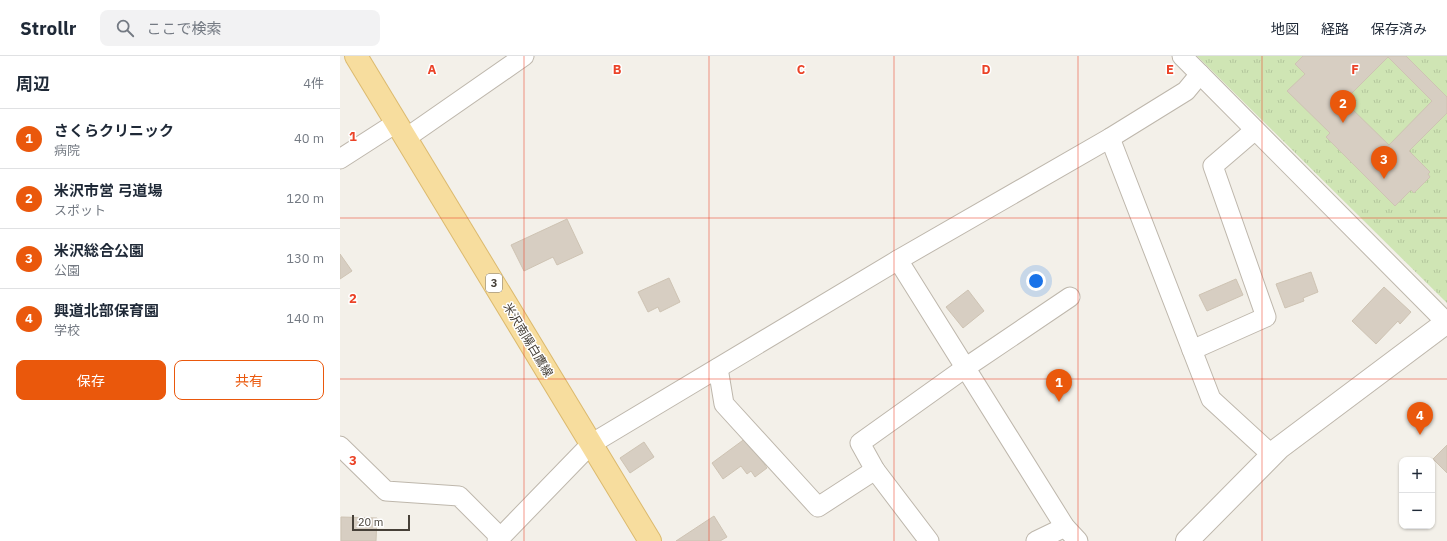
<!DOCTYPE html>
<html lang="ja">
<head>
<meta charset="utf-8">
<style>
	body { margin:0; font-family:"IBM Plex Sans","Noto Sans JP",sans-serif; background:#f2f2f3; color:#1f2937 }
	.controls { position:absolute; right:12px; bottom:12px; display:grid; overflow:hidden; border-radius:8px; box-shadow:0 1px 3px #0004 }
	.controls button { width:36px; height:36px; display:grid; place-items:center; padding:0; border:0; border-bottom:1px solid #e0e1e3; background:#fff; color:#1f2937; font:20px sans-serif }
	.scale { position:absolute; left:12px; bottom:10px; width:58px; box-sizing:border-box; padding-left:4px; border:2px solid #464038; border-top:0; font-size:11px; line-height:14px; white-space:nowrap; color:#464038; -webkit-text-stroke:3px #fff; paint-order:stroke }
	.you { position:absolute; left:696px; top:225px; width:14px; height:14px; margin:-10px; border:3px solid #fff; border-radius:50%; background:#1a73e8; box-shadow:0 0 0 6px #1a73e833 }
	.badge { display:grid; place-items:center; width:26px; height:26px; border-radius:50%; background:#ea580c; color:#fff; font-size:13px; font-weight:700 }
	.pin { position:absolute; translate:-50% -33px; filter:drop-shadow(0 1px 2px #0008) }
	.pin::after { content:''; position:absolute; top:21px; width:14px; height:12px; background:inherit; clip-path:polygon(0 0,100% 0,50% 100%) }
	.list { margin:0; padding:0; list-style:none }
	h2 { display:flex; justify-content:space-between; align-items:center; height:52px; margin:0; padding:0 16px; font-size:17px }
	h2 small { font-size:13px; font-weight:400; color:#747a83 }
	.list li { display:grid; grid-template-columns:26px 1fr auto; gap:12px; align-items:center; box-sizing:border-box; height:60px; padding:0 16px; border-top:1px solid #e0e1e3 }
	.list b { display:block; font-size:15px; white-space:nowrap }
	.list p { margin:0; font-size:13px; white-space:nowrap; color:#747a83 }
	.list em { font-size:13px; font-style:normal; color:#747a83 }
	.actions { display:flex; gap:8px; padding:12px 16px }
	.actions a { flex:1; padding:9px 0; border:1px solid #ea580c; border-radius:8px; text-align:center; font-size:14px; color:#ea580c }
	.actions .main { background:#ea580c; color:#fff }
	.icon { flex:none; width:22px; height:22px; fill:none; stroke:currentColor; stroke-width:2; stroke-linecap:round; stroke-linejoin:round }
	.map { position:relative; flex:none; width:1107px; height:485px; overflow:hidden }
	header { display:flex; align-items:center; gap:24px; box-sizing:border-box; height:56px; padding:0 20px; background:#fff; border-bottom:1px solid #e0e1e3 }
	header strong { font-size:19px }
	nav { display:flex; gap:22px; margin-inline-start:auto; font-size:14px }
	.search { width:280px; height:36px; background:#f2f2f3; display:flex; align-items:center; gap:10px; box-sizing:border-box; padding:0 14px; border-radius:8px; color:#747a83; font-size:15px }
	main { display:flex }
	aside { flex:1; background:#fff }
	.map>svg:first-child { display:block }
</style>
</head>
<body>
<header>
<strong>Strollr</strong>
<div class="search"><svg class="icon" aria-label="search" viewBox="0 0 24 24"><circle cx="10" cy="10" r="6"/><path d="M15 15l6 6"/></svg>ここで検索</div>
<nav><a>地図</a><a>経路</a><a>保存済み</a></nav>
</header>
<main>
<aside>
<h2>周辺<small>4件</small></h2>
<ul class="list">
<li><span class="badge">1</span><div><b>さくらクリニック</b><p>病院</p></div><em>40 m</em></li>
<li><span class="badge">2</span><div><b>米沢市営 弓道場</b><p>スポット</p></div><em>120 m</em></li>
<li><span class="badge">3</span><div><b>米沢総合公園</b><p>公園</p></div><em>130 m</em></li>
<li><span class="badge">4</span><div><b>興道北部保育園</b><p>学校</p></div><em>140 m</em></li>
</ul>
<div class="actions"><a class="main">保存</a><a>共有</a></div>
</aside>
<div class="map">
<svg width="1107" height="485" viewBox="0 0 1107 485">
	<defs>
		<pattern id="grass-tufts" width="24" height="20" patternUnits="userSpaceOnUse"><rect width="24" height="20" fill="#cfe5b4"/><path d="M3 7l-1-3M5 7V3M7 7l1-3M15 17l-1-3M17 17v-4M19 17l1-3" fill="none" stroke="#b3c69c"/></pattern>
	</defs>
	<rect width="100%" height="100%" fill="#f3f0e9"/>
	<polygon fill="url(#grass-tufts)" points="857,0 1107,0 1107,247"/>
	<g fill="#d7cec2" stroke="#cec3b3" fill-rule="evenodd">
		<path d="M 963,0 L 1066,0 L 1107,41 L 1107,57 L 1069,95 L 1090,116 L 1088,118 L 1090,121 L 1074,137 L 1071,134 L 1055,150 L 986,81 L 990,77 L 947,35 L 965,18 L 955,8 ZM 1048,1 L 1092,45 L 1049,89 L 1008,49 L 1011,46 L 1007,42 Z"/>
		<polygon points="227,163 243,197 217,209 213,201 184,215 171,189"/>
		<polygon points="0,198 12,215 0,223"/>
		<polygon points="971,216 978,236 963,242 964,245 945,252 936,228"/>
		<polygon points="329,222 340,246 320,256 318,251 308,256 298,236"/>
		<polygon points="896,223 903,239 867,255 859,239"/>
		<polygon points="1044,231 1071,256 1060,268 1058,265 1036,288 1012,265"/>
		<polygon points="628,234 644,255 623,272 606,251"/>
		<polygon points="406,382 427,412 415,421 411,415 407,418 401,410 383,423 372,407"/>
		<polygon points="304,386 314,401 290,417 280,402"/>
		<polygon points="1107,389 1107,417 1093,403"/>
		<polygon points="374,460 387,481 380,485 336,485"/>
		<polygon points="1,461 37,462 36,485 1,485"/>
	</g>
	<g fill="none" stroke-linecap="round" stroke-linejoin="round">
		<defs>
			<g id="minor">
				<polyline points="842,0 1107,267"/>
				<polyline points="66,82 184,0"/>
				<polyline points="770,82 871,343 932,399"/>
				<polyline points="0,103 56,67"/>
				<polyline points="558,204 725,471 738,485"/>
				<polyline points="852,294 926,261 873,110 915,74"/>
				<polyline points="378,312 384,348 478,451 535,414"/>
				<polyline points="0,390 46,435 119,440 161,482"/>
				<polyline points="157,485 251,388 558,204 770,82 846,35 860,18"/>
				<polyline points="589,485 535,414 520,387 625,312 730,241"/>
				<polyline points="696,485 725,471"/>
			</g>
			<polyline id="tertiary" points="847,485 939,392 1107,266"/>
			<polyline id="primary" points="16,0 310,485"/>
		</defs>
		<use href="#minor" stroke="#beb7ac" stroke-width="21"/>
		<use href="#tertiary" stroke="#beb7ac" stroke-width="24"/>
		<use href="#primary" stroke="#dcba6e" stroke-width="24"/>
		<use href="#minor" stroke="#fff" stroke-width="19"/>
		<use href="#tertiary" stroke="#fff" stroke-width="22"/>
		<use href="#primary" stroke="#f7dd9e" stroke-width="22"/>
	</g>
	<path fill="none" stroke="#eb4328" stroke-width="1" stroke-opacity="0.55" d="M 184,0 L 184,485M 369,0 L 369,485M 554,0 L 554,485M 738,0 L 738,485M 922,0 L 922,485M 0,162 L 1107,162M 0,323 L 1107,323"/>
	<g text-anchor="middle" stroke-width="3" stroke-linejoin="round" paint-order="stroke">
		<rect fill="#fff" stroke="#7e7974" stroke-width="1" x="146" y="218" width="16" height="18" rx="3"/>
		<g font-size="11" font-weight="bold" fill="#464038">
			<text x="154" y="231">3</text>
		</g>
		<g font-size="12" fill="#464038" stroke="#fff">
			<text transform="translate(188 284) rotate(59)" y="4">米沢南陽白鷹線</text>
		</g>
	</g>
	<g font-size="13" text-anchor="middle" font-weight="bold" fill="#eb4328" stroke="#fff" stroke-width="3" stroke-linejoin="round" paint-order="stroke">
		<text x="92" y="18">A</text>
		<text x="277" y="18">B</text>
		<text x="461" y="18">C</text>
		<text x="646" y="18">D</text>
		<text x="830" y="18">E</text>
		<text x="1015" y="18">F</text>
		<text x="13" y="85">1</text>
		<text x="13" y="247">2</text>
		<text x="13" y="409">3</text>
	</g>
</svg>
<div class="controls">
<button>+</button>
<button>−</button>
</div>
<div class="scale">20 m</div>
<div class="you"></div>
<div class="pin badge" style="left:719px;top:346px">1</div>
<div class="pin badge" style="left:1003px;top:67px">2</div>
<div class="pin badge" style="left:1044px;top:123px">3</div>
<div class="pin badge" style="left:1080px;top:379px">4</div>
</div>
</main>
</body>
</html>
